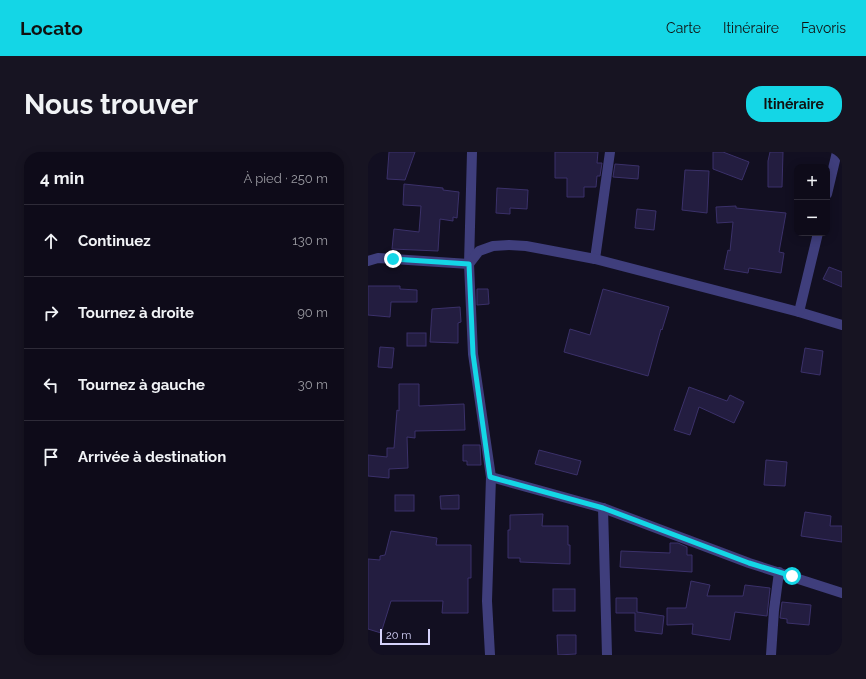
<!DOCTYPE html>
<html lang="fr">
<head>
<meta charset="utf-8">
<style>
	body { margin:0; font-family:Raleway,sans-serif; background:#171422; color:#f1f3f6 }
	.controls { position:absolute; right:12px; top:12px; display:grid; overflow:hidden; border-radius:8px; box-shadow:0 2px 10px #0003 }
	.controls button { width:36px; height:36px; display:grid; place-items:center; padding:0; border:0; border-bottom:1px solid #2e2b38; background:#0e0b19; color:#f1f3f6; font:20px sans-serif }
	.scale { position:absolute; left:12px; bottom:10px; width:50px; box-sizing:border-box; padding-left:4px; border:2px solid #d6d3fb; border-top:0; font-size:11px; line-height:14px; white-space:nowrap; color:#d6d3fb; -webkit-text-stroke:3px #120f21; paint-order:stroke }
	.stop { position:absolute; width:12px; height:12px; margin:-9px; border:3px solid #14d6e6; border-radius:50%; background:#fff }
	.stop.end { background:#14d6e6; border-color:#fff; box-shadow:0 1px 4px #0008 }
	.list { margin:0; padding:0; list-style:none }
	h2 { display:flex; justify-content:space-between; align-items:center; height:52px; margin:0; padding:0 16px; font-size:17px }
	h2 small { font-size:13px; font-weight:400; color:#9b9ba2 }
	.list li { display:grid; grid-template-columns:26px 1fr auto; gap:12px; align-items:center; box-sizing:border-box; height:72px; padding:0 16px; border-top:1px solid #2e2b38 }
	.list b { display:block; font-size:15px; white-space:nowrap }
	.list em { font-size:13px; font-style:normal; color:#9b9ba2 }
	.icon { flex:none; width:22px; height:22px; fill:none; stroke:currentColor; stroke-width:2; stroke-linecap:round; stroke-linejoin:round }
	.map { position:relative; flex:none; width:474px; height:503px; overflow:hidden; border-radius:16px }
	header { display:flex; align-items:center; gap:24px; box-sizing:border-box; height:56px; padding:0 20px; background:#14d6e6; color:#111 }
	header strong { font-size:19px }
	nav { display:flex; gap:22px; margin-inline-start:auto; font-size:14px }
	.intro { display:flex; align-items:center; justify-content:space-between; box-sizing:border-box; height:96px; padding:0 24px }
	h1 { margin:0; font-size:28px }
	.button { padding:10px 18px; border-radius:16px; background:#14d6e6; color:#111; font-size:14px; font-weight:700 }
	main { display:flex; gap:24px; padding:0 24px }
	aside { flex:1; background:#0e0b19; border-radius:16px; box-shadow:0 2px 10px #0003 }
	.map>svg:first-child { display:block }
</style>
</head>
<body>
<header>
<strong>Locato</strong>
<nav><a>Carte</a><a>Itinéraire</a><a>Favoris</a></nav>
</header>
<div class="intro"><h1>Nous trouver</h1><a class="button">Itinéraire</a></div>
<main>
<aside>
<h2>4 min<small>À pied · 250 m</small></h2>
<ul class="list">
<li><svg class="icon" aria-label="ahead" viewBox="0 0 24 24"><path d="M12 20V5M6 11l6-6 6 6"/></svg><div><b>Continuez</b></div><em>130 m</em></li>
<li><svg class="icon" aria-label="right" viewBox="0 0 24 24"><path d="M7 20v-9h11M14 6l5 5-5 5"/></svg><div><b>Tournez à droite</b></div><em>90 m</em></li>
<li><svg class="icon" aria-label="left" viewBox="0 0 24 24"><path d="M17 20v-9H6M10 6l-5 5 5 5"/></svg><div><b>Tournez à gauche</b></div><em>30 m</em></li>
<li><svg class="icon" aria-label="arrive" viewBox="0 0 24 24"><path d="M6 21V4h12l-3 4 3 4H6"/></svg><div><b>Arrivée à destination</b></div></li>
</ul>
</aside>
<div class="map">
<svg width="474" height="503" viewBox="0 0 474 503">
	<rect width="100%" height="100%" fill="#120f21"/>
	<g fill="#231d40" stroke="#3b316a">
		<polygon points="21,0 47,0 37,28 19,27"/>
		<polygon points="187,0 230,0 229,11 234,11 232,24 229,24 228,35 216,35 216,45 199,45 199,26 187,26"/>
		<polygon points="345,0 355,0 381,10 374,28 345,17"/>
		<polygon points="402,0 415,0 414,35 400,35 400,9"/>
		<polygon points="247,12 271,14 270,27 245,25"/>
		<polygon points="317,18 341,19 339,61 314,58"/>
		<polygon points="36,32 75,36 75,38 91,40 89,66 85,65 85,69 72,67 70,99 24,97 26,77 51,80 53,54 35,53"/>
		<polygon points="129,36 160,38 159,57 142,56 142,62 128,61"/>
		<polygon points="368,54 368,56 418,61 411,100 416,101 413,121 381,116 380,121 356,117 360,98 362,99 365,70 349,71 348,55"/>
		<polygon points="269,57 288,59 286,78 267,76"/>
		<polygon points="461,115 474,120 474,135 455,127"/>
		<polygon points="0,134 32,134 32,137 49,138 49,150 23,150 22,165 0,163"/>
		<polygon points="109,137 120,137 121,152 109,153"/>
		<polygon points="235,137 301,155 294,178 293,177 280,224 196,200 202,177 222,183"/>
		<polygon points="92,155 93,170 90,171 90,191 62,190 64,157"/>
		<rect x="39" y="181" width="19" height="13"/>
		<polygon points="12,195 26,196 24,216 10,215"/>
		<polygon points="437,196 455,199 452,223 433,220"/>
		<polygon points="31,232 51,232 51,254 96,252 97,278 47,279 47,286 39,285 40,316 21,317 21,326 0,324 0,303 19,305 19,296 26,296 29,258 31,259"/>
		<polygon points="321,235 359,249 362,243 376,250 366,271 331,255 322,283 306,278"/>
		<polygon points="95,293 112,293 113,313 99,313 99,309 95,309"/>
		<polygon points="171,298 213,309 209,323 167,312"/>
		<polygon points="398,308 419,310 417,334 396,333"/>
		<rect x="27" y="343" width="19" height="16"/>
		<polygon points="91,343 91,357 73,357 72,344"/>
		<polygon points="437,360 463,364 462,374 474,374 474,390 433,384"/>
		<polygon points="175,362 174,374 200,374 200,393 202,393 202,412 152,410 152,406 140,406 140,378 142,378 142,363"/>
		<polygon points="23,379 69,386 68,393 103,393 103,426 100,426 100,461 74,461 75,449 23,449 13,481 0,477 0,407 12,408 12,404 17,403"/>
		<polygon points="302,391 310,391 319,395 319,403 324,403 324,420 252,415 253,399 302,401"/>
		<polygon points="323,429 342,433 339,444 375,444 377,433 402,436 399,464 367,460 362,488 324,482 325,472 299,473 299,456 318,456"/>
		<rect x="185" y="437" width="22" height="22"/>
		<polygon points="248,446 269,446 269,460 296,464 294,482 267,479 267,461 248,461"/>
		<polygon points="414,450 443,453 441,473 419,471 419,467 412,466"/>
		<polygon points="189,483 208,483 208,502 190,503"/>
	</g>
	<g fill="none" stroke-linecap="round" stroke-linejoin="round">
		<g stroke="#3f3e7c" stroke-width="10">
			<polyline points="104,0 101,112 105,202 123,325 119,449 122,503"/>
			<polyline points="459,42 469,0"/>
			<polyline points="227,107 242,0"/>
			<polyline points="0,109 10,106 101,112 111,99 125,94 141,93 158,94 227,107 431,160 474,173"/>
			<polyline points="431,160 450,81"/>
			<polyline points="123,325 235,356 381,411 474,441"/>
			<polyline points="235,356 239,503"/>
			<polyline points="403,503 406,458 411,420"/>
		</g>
	</g>
	<g fill="none" stroke-linecap="round" stroke-linejoin="round">
		<polyline stroke="#14d6e6" stroke-width="5" points="25,107 101,112 105,202 122,325 235,356 381,411 424,424"/>
	</g>
</svg>
<div class="controls">
<button>+</button>
<button>−</button>
</div>
<div class="scale">20 m</div>
<div class="stop" style="left:424px;top:424px"></div>
<div class="stop end" style="left:25px;top:107px"></div>
</div>
</main>
</body>
</html>
